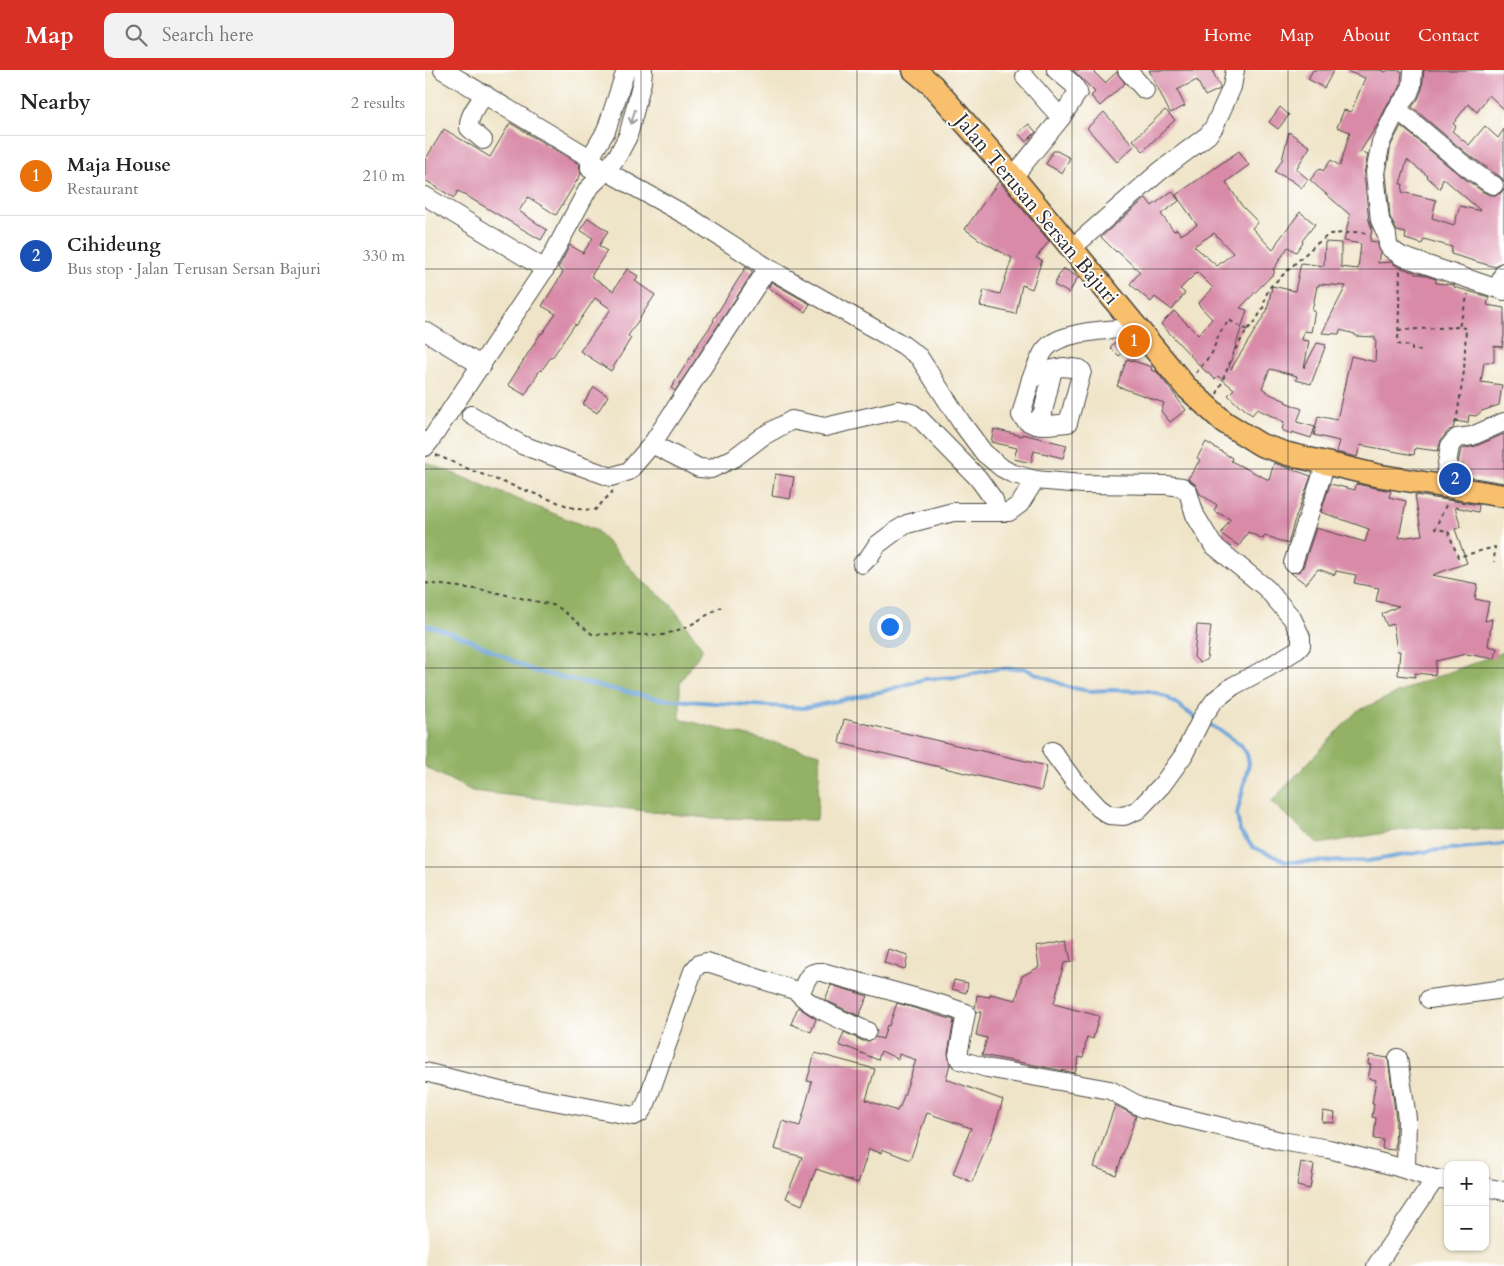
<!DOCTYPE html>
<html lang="en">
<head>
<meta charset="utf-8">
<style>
	body { margin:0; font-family:Cardo,serif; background:#f2f2f2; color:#222 }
	.controls { position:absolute; right:15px; bottom:15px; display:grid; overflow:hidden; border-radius:10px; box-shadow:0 1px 4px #0004 }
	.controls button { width:45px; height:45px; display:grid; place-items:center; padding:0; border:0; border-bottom:1px solid #e0e0e0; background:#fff; color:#222; font:25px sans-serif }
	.you { position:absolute; left:464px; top:556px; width:18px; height:18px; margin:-12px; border:4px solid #fff; border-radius:50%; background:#1a73e8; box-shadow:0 0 0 8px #1a73e833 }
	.badge { display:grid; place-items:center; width:32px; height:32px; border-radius:50%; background:#d93025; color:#fff; font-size:16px; font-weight:700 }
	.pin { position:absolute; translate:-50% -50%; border:2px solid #fff; box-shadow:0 1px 5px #0006 }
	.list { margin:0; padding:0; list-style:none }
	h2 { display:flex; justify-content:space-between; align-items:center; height:65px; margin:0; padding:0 20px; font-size:21px }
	h2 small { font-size:16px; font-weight:400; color:#767676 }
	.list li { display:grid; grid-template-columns:32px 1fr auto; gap:15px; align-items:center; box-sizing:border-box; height:80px; padding:0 20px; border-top:1px solid #e0e0e0 }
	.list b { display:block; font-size:19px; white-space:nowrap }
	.list p { margin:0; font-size:16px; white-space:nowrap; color:#767676 }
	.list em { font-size:16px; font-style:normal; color:#767676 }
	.icon { flex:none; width:28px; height:28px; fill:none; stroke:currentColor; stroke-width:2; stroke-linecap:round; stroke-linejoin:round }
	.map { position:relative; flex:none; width:1079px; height:1196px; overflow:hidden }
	header { display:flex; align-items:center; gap:30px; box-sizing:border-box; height:70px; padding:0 25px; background:#d93025; color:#fff }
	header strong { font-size:24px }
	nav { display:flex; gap:28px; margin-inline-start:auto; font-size:18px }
	.search { width:350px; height:45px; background:#f2f2f2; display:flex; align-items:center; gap:12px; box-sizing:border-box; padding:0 18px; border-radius:10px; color:#767676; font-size:19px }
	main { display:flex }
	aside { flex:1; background:#fff }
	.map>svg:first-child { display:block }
</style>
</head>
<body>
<header>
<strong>Map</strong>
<div class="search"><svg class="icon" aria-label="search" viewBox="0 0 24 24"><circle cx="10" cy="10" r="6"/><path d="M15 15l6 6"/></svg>Search here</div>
<nav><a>Home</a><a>Map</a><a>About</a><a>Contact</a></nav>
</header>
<main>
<aside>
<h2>Nearby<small>2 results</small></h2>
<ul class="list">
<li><span class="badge" style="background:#e8710a">1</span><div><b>Maja House</b><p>Restaurant</p></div><em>210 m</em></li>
<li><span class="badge" style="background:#1a4fb4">2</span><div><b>Cihideung</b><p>Bus stop · Jalan Terusan Sersan Bajuri</p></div><em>330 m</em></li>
</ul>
</aside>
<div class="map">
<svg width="1079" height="1196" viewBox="0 0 1079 1196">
	<rect width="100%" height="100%" fill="#fff"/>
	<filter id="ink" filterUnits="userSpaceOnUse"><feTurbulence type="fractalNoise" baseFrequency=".02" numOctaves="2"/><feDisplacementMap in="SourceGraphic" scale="10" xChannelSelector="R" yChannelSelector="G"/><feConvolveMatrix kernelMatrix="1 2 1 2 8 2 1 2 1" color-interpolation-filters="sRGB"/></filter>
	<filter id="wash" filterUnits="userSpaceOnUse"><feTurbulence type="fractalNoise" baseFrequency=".0096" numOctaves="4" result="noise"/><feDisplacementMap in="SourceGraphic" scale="20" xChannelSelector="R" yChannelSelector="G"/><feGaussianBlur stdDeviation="1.12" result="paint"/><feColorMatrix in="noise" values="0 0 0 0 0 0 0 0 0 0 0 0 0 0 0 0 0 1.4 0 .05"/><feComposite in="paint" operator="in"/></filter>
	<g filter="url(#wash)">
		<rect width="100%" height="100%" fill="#efe4c7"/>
		<g fill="#93b265" stroke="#5f6e48">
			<polygon points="0,392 172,461 215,509 246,535 278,579 255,612 255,649 395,684 392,750 282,748 47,721 0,697"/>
			<polygon points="1079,582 1079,760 989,758 894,774 846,732 932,641 995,613"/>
		</g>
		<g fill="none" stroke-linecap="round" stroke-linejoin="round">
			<g stroke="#6ca3da" stroke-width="4">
				<polyline points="0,555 18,560 48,571 92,593 109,601 183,618 235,629 290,633 379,638 459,621 500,609 532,607 570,599 598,598 643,617 665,621 685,620 723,621 734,624 743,628 771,648"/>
				<polyline points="780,652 796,661 816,675 822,684 824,693 812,744 815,761 828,777 862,792 943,791 1004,781 1079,774"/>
			</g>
		</g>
		<g id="blocks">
			<g fill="#d88aa7" fill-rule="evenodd">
				<polygon points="648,0 667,0 680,13 692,2 700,13 675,36 666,26 670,22"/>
				<polygon points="724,0 791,0 788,2 795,17 795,19 780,26 772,10 752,20 760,36 745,43"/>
				<polygon points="888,0 909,0 899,18 883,9"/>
				<path d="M 921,0 L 955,0 L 961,2 L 963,0 L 977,1 L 976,13 L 975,18 L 963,33 L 953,54 L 935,82 L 943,84 L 939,104 L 944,151 L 947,159 L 945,171 L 952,172 L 955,181 L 953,193 L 966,192 L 973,197 L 989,202 L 990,204 L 995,204 L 1011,209 L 1011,213 L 1030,215 L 1029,217 L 1064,227 L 1062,235 L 1079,238 L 1079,265 L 1077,277 L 1069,276 L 1069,292 L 1059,292 L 1056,312 L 1077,315 L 1074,335 L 1057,341 L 1051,346 L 1044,345 L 1043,353 L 1030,351 L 1028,359 L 1024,360 L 1016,370 L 1013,381 L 990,378 L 989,385 L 935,375 L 932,387 L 911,382 L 914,371 L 889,365 L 893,346 L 912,350 L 926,286 L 950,292 L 951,270 L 950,270 L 950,267 L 930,266 L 930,264 L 915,260 L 914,264 L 897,263 L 921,216 L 894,214 L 894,216 L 892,216 L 887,241 L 890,241 L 886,262 L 879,261 L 877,270 L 884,271 L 879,298 L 892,273 L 901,275 L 886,314 L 871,310 L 872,306 L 845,299 L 837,318 L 845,324 L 861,331 L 860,332 L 877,339 L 872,352 L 890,357 L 886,368 L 867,362 L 866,364 L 857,360 L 859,352 L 832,339 L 827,345 L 816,336 L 815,337 L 803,325 L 809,319 L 793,306 L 790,309 L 778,299 L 736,254 L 749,241 L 773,265 L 787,249 L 773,234 L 788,218 L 772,202 L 755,219 L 760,223 L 747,240 L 730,227 L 726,232 L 705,214 L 715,202 L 692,181 L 691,182 L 676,167 L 721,128 L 727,136 L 747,121 L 754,131 L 736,144 L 749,161 L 752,159 L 756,165 L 772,155 L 751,125 L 814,81 L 824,95 L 801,112 L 817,136 L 833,152 L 827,158 L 848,180 L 853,171 L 875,142 L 890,154 L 877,171 L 878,172 L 871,182 L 863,177 L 848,200 L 850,202 L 815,238 L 822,240 L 804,297 L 806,299 L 842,241 L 847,216 L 870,221 L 876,193 L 899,196 L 900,172 L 916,173 L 916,197 L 933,199 L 936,174 L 919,171 L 925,145 L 885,110 L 895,98 L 898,101 L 906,90 L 915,96 L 925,62 L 912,57 L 919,40 L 926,42 L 940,8 L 921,1 ZM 789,163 L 808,183 L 792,196 L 769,176 Z"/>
				<polygon points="999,0 1079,0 1079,39 1064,25 1052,42 1043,34 1028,54 1031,56 1027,61 1044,75 1060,56 1073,68 1079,59 1079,112 1077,108 1041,83 987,37 993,29 997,19"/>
				<polygon points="855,37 864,45 853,59 844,52"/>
				<polygon points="740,40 750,50 718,81 708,70"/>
				<polygon points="679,42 709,76 692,92 662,58"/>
				<polygon points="85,53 154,94 156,104 131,145 103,127 94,141 122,160 116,170 33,121 29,128 0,110 0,90 19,59 65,87"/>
				<polygon points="604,54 611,62 601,72 593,63"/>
				<path d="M 976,56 L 1027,99 L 1058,122 L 1065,125 L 1071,125 L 1076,123 L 1079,118 L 1079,192 L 1073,194 L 1070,197 L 1049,191 L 1026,184 L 1027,177 L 999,169 L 997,174 L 980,169 L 981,163 L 972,161 L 965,147 L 961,103 L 966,75 ZM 982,90 L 1003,106 L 1002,107 L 1015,119 L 1018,108 L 1056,141 L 1035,136 L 1029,155 L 1007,148 L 1011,130 L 977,122 L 978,114 L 975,114 Z"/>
				<polygon points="864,62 885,77 871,99 883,109 877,118 866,110 850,102 857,90"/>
				<polygon points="628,81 632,81 645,88 637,103 621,94"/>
				<polygon points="574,111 624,171 611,188 617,190 607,219 597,215 591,244 555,236 559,220 575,224 587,188 555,170 540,159"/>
				<polygon points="163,148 183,161 174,176 182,181 166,206 188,221 202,199 213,206 210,211 230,225 203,266 206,268 186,301 155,281 186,239 170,228 151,256 150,254 127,288 126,287 116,301 115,300 100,325 83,315 116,263 117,264 131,244 117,236 138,202 133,198 145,175 158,183 168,168 155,160"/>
				<polygon points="321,197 328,202 250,321 246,318 270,280 269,280 289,251 288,250"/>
				<polygon points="638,198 653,207 644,223 629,215"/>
				<polygon points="346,212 385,234 380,242 343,218"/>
				<polygon points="700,269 705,275 694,286 685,277 693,270"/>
				<polygon points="702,289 727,297 726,300 732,302 761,340 745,352 736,341 739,333 692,316"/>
				<polygon points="169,317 183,326 172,343 158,334"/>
				<polygon points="569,359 597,366 597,364 642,375 638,388 609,381 606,393 589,389 592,378 566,372"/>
				<polygon points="1079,364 1079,413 1038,406 1039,395 1033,394 1036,379 1051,376"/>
				<polygon points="781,372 807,388 806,391 844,410 849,393 886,406 869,452 863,474 840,465 838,469 823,462 814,476 796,464 805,449 789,441 792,435 775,424 770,414 763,409 775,390 772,388"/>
				<polygon points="350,404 369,407 365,429 347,426"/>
				<polygon points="905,414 930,420 931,414 966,421 964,427 981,431 974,468 997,465 990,425 1054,435 1053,442 1030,437 1036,457 1030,459 1042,493 1007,505 1053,514 1050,529 1064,532 1060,551 1067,549 1063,576 1072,578 1070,589 1041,584 1011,591 1010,605 990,603 990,607 973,605 975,581 972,581 968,554 962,556 957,544 974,536 951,531 954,518 929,513 931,505 911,501 910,505 893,499 881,514 866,503 875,501 878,497 891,458 940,472 944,459 896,442"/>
				<polygon points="772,555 786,556 782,589 775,593 769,587"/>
				<polygon points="419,649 622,696 616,721 414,673"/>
				<polygon points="642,871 646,892 639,893 629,934 674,946 668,969 662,967 658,988 654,987 650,1003 557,985 562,968 551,965 556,942 551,942 550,939 552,925 565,927 565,924 591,930 597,906 614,897 611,877"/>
				<polygon points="463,879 483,885 480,899 459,893"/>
				<polygon points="529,910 543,913 541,923 527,919"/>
				<polygon points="406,915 443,926 434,946 400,930"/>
				<polygon points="472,933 529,950 523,983 525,994 521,1009 578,1030 567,1065 547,1112 528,1104 546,1058 502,1043 485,1090 457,1079 456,1083 444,1079 433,1113 391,1099 377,1135 361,1128 377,1087 349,1079 357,1051 375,1056 387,1012 382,1011 390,983 450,999 441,1030 472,1041 474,1037 475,1037 491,990 474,984 473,989 456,981 453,990 422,977 421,978 414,975 419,962 438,971 444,971 450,967 458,969 462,955 464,956"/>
				<polygon points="373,937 391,949 386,962 366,954"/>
				<polygon points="944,985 963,988 971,1049 970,1080 957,1079 958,1070 949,1069 951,1048 947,1047 949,1034 947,1034 951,1010 943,1008 946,995 943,994"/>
				<polygon points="690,1035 711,1046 691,1105 669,1097"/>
				<polygon points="898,1041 910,1043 909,1053 897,1052"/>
				<polygon points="876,1092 889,1095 885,1119 872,1116"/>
			</g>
		</g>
	</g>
	<g filter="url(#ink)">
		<use href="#blocks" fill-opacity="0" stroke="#484742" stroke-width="1"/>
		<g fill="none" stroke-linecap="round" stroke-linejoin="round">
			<defs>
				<g id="minor">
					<polyline points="18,0 165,88 181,101 264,147 343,198 478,275 494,287 536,352 559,383 577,398 586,403 610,410 658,414 741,415 757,417 763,422 770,445 788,475 841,518 867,548 876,567 876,576 872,580 842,598 808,616 790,630 777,648 758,686 737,715 713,740 699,746 684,745 674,738 649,711 627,681"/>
					<polyline points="702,0 720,20"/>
					<polyline points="988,0 987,15 984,23 972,39 956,72 950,103 955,150 962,165 963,175 966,179 976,186 1079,221"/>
					<polyline points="600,7 636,48"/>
					<polyline points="972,39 1034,91 1064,113 1069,115"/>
					<path d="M 58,70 L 44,58 C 43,45 53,35 60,24"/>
					<polyline points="165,99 165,88 181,61 201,0"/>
					<polyline points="588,107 636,48 653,22 648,14 631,0"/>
					<polyline points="0,126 120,199"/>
					<polyline points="647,178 734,102 783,65 789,57 807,17 810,0"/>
					<polyline points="1073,218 1079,202"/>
					<polyline points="0,261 57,296"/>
					<path d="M 606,309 C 610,300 614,289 619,281 C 633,260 688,260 711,258"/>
					<polyline points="46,345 97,375 186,407 204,401 227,374 343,198"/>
					<path d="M 610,355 L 618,342 L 628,299 L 606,309 L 596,345 C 605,360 628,354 643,353 L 657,301 L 655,299 L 638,297 L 628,299"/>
					<polyline points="227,374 274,398 286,399 309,388 338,366 367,350 400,357 473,340 487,343 494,348 553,408 569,430 572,442"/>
					<polyline points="0,377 5,371 120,199 163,119 181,101 193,85 203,66 217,12 218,0"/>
					<polyline points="1018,417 1025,376 1028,372 1032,368 1047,366 1079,352"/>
					<polyline points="868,493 901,393"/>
					<polyline points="437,494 444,487 452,475 472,460 482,454 528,442 584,442 595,434 610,410"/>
					<path d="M 372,921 C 383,937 424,953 442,961"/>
					<polyline points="1004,929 1079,919"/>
					<polyline points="973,988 982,1048 981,1099"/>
					<path d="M 0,1002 L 75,1021 L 209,1046 L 215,1043 L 221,1034 L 268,901 L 274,894 L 282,892 L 372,921 L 377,919 C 383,908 383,901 397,902 L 518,935 L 541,943 L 533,985 L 535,990 L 562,998 L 685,1020 L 718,1038 L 735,1042 L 856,1071 L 904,1079 L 969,1096 L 1010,1109 L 1023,1111"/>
					<polyline points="1060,1117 1079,1121"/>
					<polyline points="951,1196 1010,1109"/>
				</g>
				<polyline id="major" points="489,0 507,15 588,107 760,316 799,352 836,375 863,384 950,405 1079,426"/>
			</defs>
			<use href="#minor" stroke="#484742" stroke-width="20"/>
			<use href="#major" stroke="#484742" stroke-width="25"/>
			<g stroke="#484742" stroke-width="2" stroke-dasharray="4 4" stroke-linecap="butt">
				<polyline points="975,201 973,274 987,276 987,280 999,280"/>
				<polyline points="973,260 1033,257"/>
				<polyline points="771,303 787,283 794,264 804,250 822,260"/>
				<polyline points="792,324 810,280 822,260 830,252 838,238 841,225 845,217 890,175 905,164 933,162 944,163"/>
				<polyline points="1031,353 1039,301 1041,258 1034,257 1043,224"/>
				<polyline points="11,385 48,401 151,439 170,440 188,421"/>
				<polyline points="1021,435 1010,459 1023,461 1033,487 1070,477 1069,492"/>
				<polyline points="0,513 59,520 132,536 167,564 238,565 262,557 296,537"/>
			</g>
			<use href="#minor" stroke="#fff" stroke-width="18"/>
			<use href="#major" stroke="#f8bf6c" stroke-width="22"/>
		</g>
		<defs><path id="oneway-shaft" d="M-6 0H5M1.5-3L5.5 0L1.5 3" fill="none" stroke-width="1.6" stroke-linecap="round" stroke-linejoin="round" transform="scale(1.25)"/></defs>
		<use stroke="#a0a0a0" href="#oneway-shaft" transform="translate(208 47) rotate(105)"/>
	</g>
	<path fill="none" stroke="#2b2b2b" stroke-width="1" stroke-opacity="0.55" d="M 216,0 L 216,1196M 432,0 L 432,1196M 647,0 L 647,1196M 863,0 L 863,1196M 0,199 L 1079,199M 0,399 L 1079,399M 0,598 L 1079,598M 0,797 L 1079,797M 0,997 L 1079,997"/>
	<g text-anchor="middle" stroke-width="4" stroke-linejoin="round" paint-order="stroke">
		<g font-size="21" fill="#2b2b2b" stroke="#fff">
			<text transform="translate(612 139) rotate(50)" y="7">Jalan Terusan Sersan Bajuri</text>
		</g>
	</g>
</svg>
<div class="controls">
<button>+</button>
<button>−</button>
</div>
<div class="you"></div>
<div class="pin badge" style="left:709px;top:271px;background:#e8710a">1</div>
<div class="pin badge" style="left:1030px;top:409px;background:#1a4fb4">2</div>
</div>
</main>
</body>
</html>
